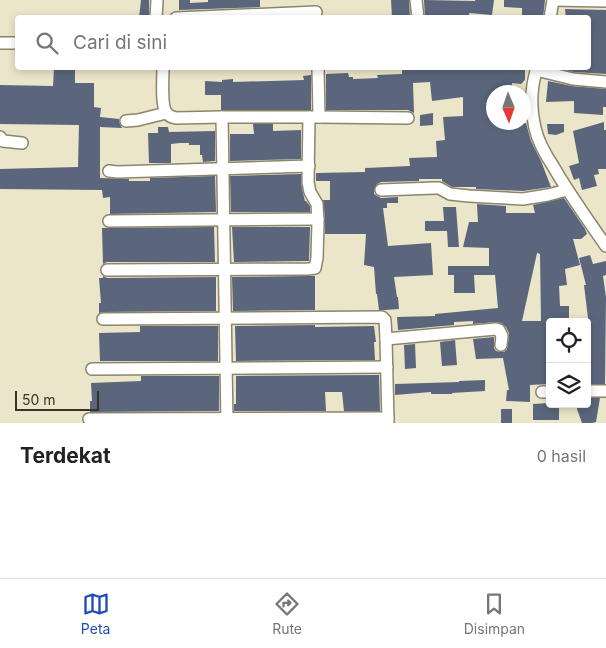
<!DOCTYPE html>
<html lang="id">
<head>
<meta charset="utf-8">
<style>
	body { margin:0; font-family:Inter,sans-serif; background:#f2f2f2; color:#222 }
	.controls { position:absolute; right:15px; bottom:15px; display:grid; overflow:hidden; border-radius:5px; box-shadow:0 2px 8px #0003 }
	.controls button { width:45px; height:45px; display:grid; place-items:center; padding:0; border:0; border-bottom:1px solid #e0e0e0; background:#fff; color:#222; font:25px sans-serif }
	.compass { position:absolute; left:486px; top:85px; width:45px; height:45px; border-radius:50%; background:#fff; box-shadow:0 2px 8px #0003; rotate:178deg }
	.scale { position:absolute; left:15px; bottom:12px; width:84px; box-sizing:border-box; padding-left:5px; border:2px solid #363329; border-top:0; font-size:14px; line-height:18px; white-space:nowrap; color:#363329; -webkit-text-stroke:4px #ebe5c9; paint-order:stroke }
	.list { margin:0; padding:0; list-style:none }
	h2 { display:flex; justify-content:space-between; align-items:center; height:65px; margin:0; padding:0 20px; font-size:21px }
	h2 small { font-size:16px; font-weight:400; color:#767676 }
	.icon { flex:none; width:28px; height:28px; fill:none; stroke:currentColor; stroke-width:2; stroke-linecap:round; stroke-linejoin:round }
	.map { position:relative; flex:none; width:606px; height:423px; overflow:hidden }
	.search { position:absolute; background:#fff; box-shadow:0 2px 8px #0003; left:15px; right:15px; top:15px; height:55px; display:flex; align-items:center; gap:12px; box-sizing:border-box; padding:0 18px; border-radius:5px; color:#767676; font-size:19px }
	.sheet { height:155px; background:#fff }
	nav { display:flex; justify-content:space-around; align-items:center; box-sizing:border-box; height:70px; border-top:1px solid #e0e0e0; background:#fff; font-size:14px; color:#767676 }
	nav a { display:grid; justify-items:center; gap:2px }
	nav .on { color:#1f4bb8 }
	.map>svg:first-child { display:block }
</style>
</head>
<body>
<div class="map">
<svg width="606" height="423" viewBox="0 0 606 423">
	<rect width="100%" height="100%" fill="#ebe5c9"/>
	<g fill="#5b667c" fill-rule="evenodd">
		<polygon points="141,0 149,0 149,18 139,18"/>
		<polygon points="179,0 190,0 190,3 208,2 208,0 260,0 260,7 179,10"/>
		<polygon points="391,0 409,0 410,18 392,18"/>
		<polygon points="424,0 475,1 475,0 494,0 492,15 469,13 470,18 425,18"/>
		<polygon points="504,0 545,0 543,18 522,18 522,8 504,7"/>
		<polygon points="565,9 606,10 606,74 574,72 557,68 588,68 588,18 566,18"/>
		<polygon points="54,68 75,68 75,83 94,83 94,107 101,108 100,117 119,119 119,122 122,128 100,127 100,178 129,179 129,181 150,181 150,178 215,176 216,212 110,214 110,197 103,198 102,190 0,189 0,169 78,167 79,125 0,124 0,85 53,86"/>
		<polygon points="424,68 525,68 525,80 521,84 512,83 513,92 494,92 494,122 512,122 512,124 526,123 531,141 541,161 551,187 523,191 476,189 476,187 452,187 442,181 442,179 419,179 419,181 381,182 377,184 374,190 374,194 377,196 381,198 398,197 398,203 387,203 387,208 383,208 388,246 431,243 433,275 394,277 397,297 398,297 399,309 385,310 379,310 377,294 376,294 374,267 364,265 366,234 325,234 325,218 323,200 330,200 330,181 316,181 316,173 365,172 365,168 410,166 409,158 437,157 436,141 445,140 443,117 463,116 463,97 432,101 430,82 413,83 414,113 408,110 326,110 326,74 348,73 349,77 353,77 353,79 378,78 377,75 402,74 402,70 424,69"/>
		<polygon points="311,75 311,110 221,110 221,95 205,95 205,81 222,82 222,80 233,79 233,82 304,80 303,76"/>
		<polygon points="548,81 572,86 606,89 606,107 603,107 603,115 574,113 574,101 546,102"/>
		<polygon points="433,113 433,125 420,126 420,115"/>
		<polygon points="604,122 604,130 606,130 606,169 598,169 599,174 594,175 597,186 582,190 579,178 574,180 569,166 579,163 573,131"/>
		<polygon points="253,124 273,124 273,131 301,130 301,159 230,161 230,134 254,134"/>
		<polygon points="547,124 564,124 564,132 556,135 548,134"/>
		<polygon points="158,127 168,127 169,132 215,131 215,161 203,162 202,155 200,155 200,145 189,145 189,143 180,143 171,144 171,163 149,163 148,133 158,133"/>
		<polygon points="301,174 301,183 303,193 305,201 306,201 310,206 310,212 231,212 230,176"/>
		<path d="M 564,198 L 585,229 L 587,234 L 581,239 L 573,239 L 580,265 L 565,269 L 567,285 L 559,286 L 560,306 L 569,306 L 569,322 L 550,322 L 550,384 L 530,385 L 530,402 L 506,401 L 507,390 L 509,390 L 503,358 L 476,359 L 473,339 L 494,337 L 494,348 L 496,351 L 501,352 L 504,352 L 507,349 L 509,337 L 509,333 L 506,327 L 501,323 L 495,322 L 473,324 L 473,321 L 454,322 L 454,325 L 398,330 L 397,317 L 435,316 L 435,314 L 498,308 L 495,275 L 474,275 L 475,293 L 454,293 L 454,275 L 448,275 L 448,266 L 489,266 L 489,248 L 463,247 L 469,222 L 478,222 L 477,204 L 506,206 L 506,213 L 535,213 L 533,205 ZM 537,253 L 540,254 L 541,321 L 522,321 Z"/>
		<polygon points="443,207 456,207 459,247 448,247 447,231 425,231 425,221 444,221"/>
		<polygon points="214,227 215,262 107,262 103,264 102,228"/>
		<polygon points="232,227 310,227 309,261 234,262"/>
		<polygon points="590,255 593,264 606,261 606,275 603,276 606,297 605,384 587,384 587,336 590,335 584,285 586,285 579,258"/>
		<polygon points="103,276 107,278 216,277 216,311 103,312 99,313 99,303 101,303 99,278 103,278"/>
		<polygon points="308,276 315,276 315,310 233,311 232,277"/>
		<polygon points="315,325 315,327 374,326 376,342 374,342 375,360 236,361 235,326"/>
		<polygon points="140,326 218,326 218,361 100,361 99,333 140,332"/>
		<polygon points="455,340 457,365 442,366 440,342"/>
		<polygon points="415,344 416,368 405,369 404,345"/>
		<polygon points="379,375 380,411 344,411 342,392 325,392 326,411 234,411 234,404 236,404 236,376"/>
		<polygon points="141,376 219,376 219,411 90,412 90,401 92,401 91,383 141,381"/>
		<polygon points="485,380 485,391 452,393 452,394 431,394 431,392 395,395 395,384 459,382 459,381"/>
		<polygon points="587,398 600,398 596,422 592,423 582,423 577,409 577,404 587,404"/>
		<polygon points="550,403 559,404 559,420 533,420 533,404"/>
		<rect x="501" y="409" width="11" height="14"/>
	</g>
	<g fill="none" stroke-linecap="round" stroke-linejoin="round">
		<defs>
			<g id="minor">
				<polyline points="416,0 418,18"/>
				<polyline points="553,0 606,1"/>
				<polyline points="156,18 157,0"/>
				<polyline points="176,18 316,12"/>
				<polyline points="550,18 553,0"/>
				<polyline points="0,43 18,43"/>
				<path d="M 163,68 C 163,78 161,105 166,112 C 168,116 172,117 176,118 L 222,117"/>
				<path d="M 537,68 C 531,87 530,108 535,128 C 538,142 545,154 553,166 C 569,194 588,220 606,246"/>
				<polyline points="536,70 573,79 606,82"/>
				<polyline points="319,117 408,118"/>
				<polyline points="126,121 138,120 166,113"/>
				<polyline points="0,137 3,141 22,143"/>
				<polyline points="109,171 117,172 309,166"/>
				<polyline points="381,190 435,188 439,188 450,194 469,196 523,199 548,195 567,190"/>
				<polyline points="109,221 318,219"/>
				<polyline points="107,270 308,269 315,268 317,258 318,222 317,204 310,192 308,182 309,117"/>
				<polyline points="103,319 382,317 385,320 386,339 388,423"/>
				<polyline points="386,339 496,329 499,330 502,336 501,345"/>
				<polyline points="92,369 387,367"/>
				<polyline points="587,391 606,391"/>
				<polyline points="542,392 550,392"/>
				<polyline points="89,419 388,418"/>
				<polyline points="227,423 222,117 319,117 318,68"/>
			</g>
		</defs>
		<use href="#minor" stroke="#8b856c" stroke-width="14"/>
		<use href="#minor" stroke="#fff" stroke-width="11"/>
	</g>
</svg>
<div class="controls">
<button><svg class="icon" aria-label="locate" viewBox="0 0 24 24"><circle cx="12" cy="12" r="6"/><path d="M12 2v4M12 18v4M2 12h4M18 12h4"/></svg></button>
<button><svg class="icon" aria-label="layers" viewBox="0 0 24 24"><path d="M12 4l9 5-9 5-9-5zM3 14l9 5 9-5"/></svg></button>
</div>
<svg class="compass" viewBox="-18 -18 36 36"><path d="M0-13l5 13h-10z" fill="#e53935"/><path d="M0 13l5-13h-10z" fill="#767676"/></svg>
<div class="scale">50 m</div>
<div class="search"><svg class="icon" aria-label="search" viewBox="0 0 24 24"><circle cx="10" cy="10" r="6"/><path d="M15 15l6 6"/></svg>Cari di sini</div>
</div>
<section class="sheet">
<h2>Terdekat<small>0 hasil</small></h2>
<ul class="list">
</ul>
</section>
<nav>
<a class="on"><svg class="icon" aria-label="map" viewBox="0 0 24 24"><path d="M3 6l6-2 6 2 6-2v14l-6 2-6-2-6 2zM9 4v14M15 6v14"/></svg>Peta</a>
<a><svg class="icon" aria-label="directions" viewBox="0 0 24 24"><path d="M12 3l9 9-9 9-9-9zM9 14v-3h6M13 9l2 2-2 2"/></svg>Rute</a>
<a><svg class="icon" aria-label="saved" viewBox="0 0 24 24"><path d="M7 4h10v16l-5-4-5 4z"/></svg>Disimpan</a>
</nav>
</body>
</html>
